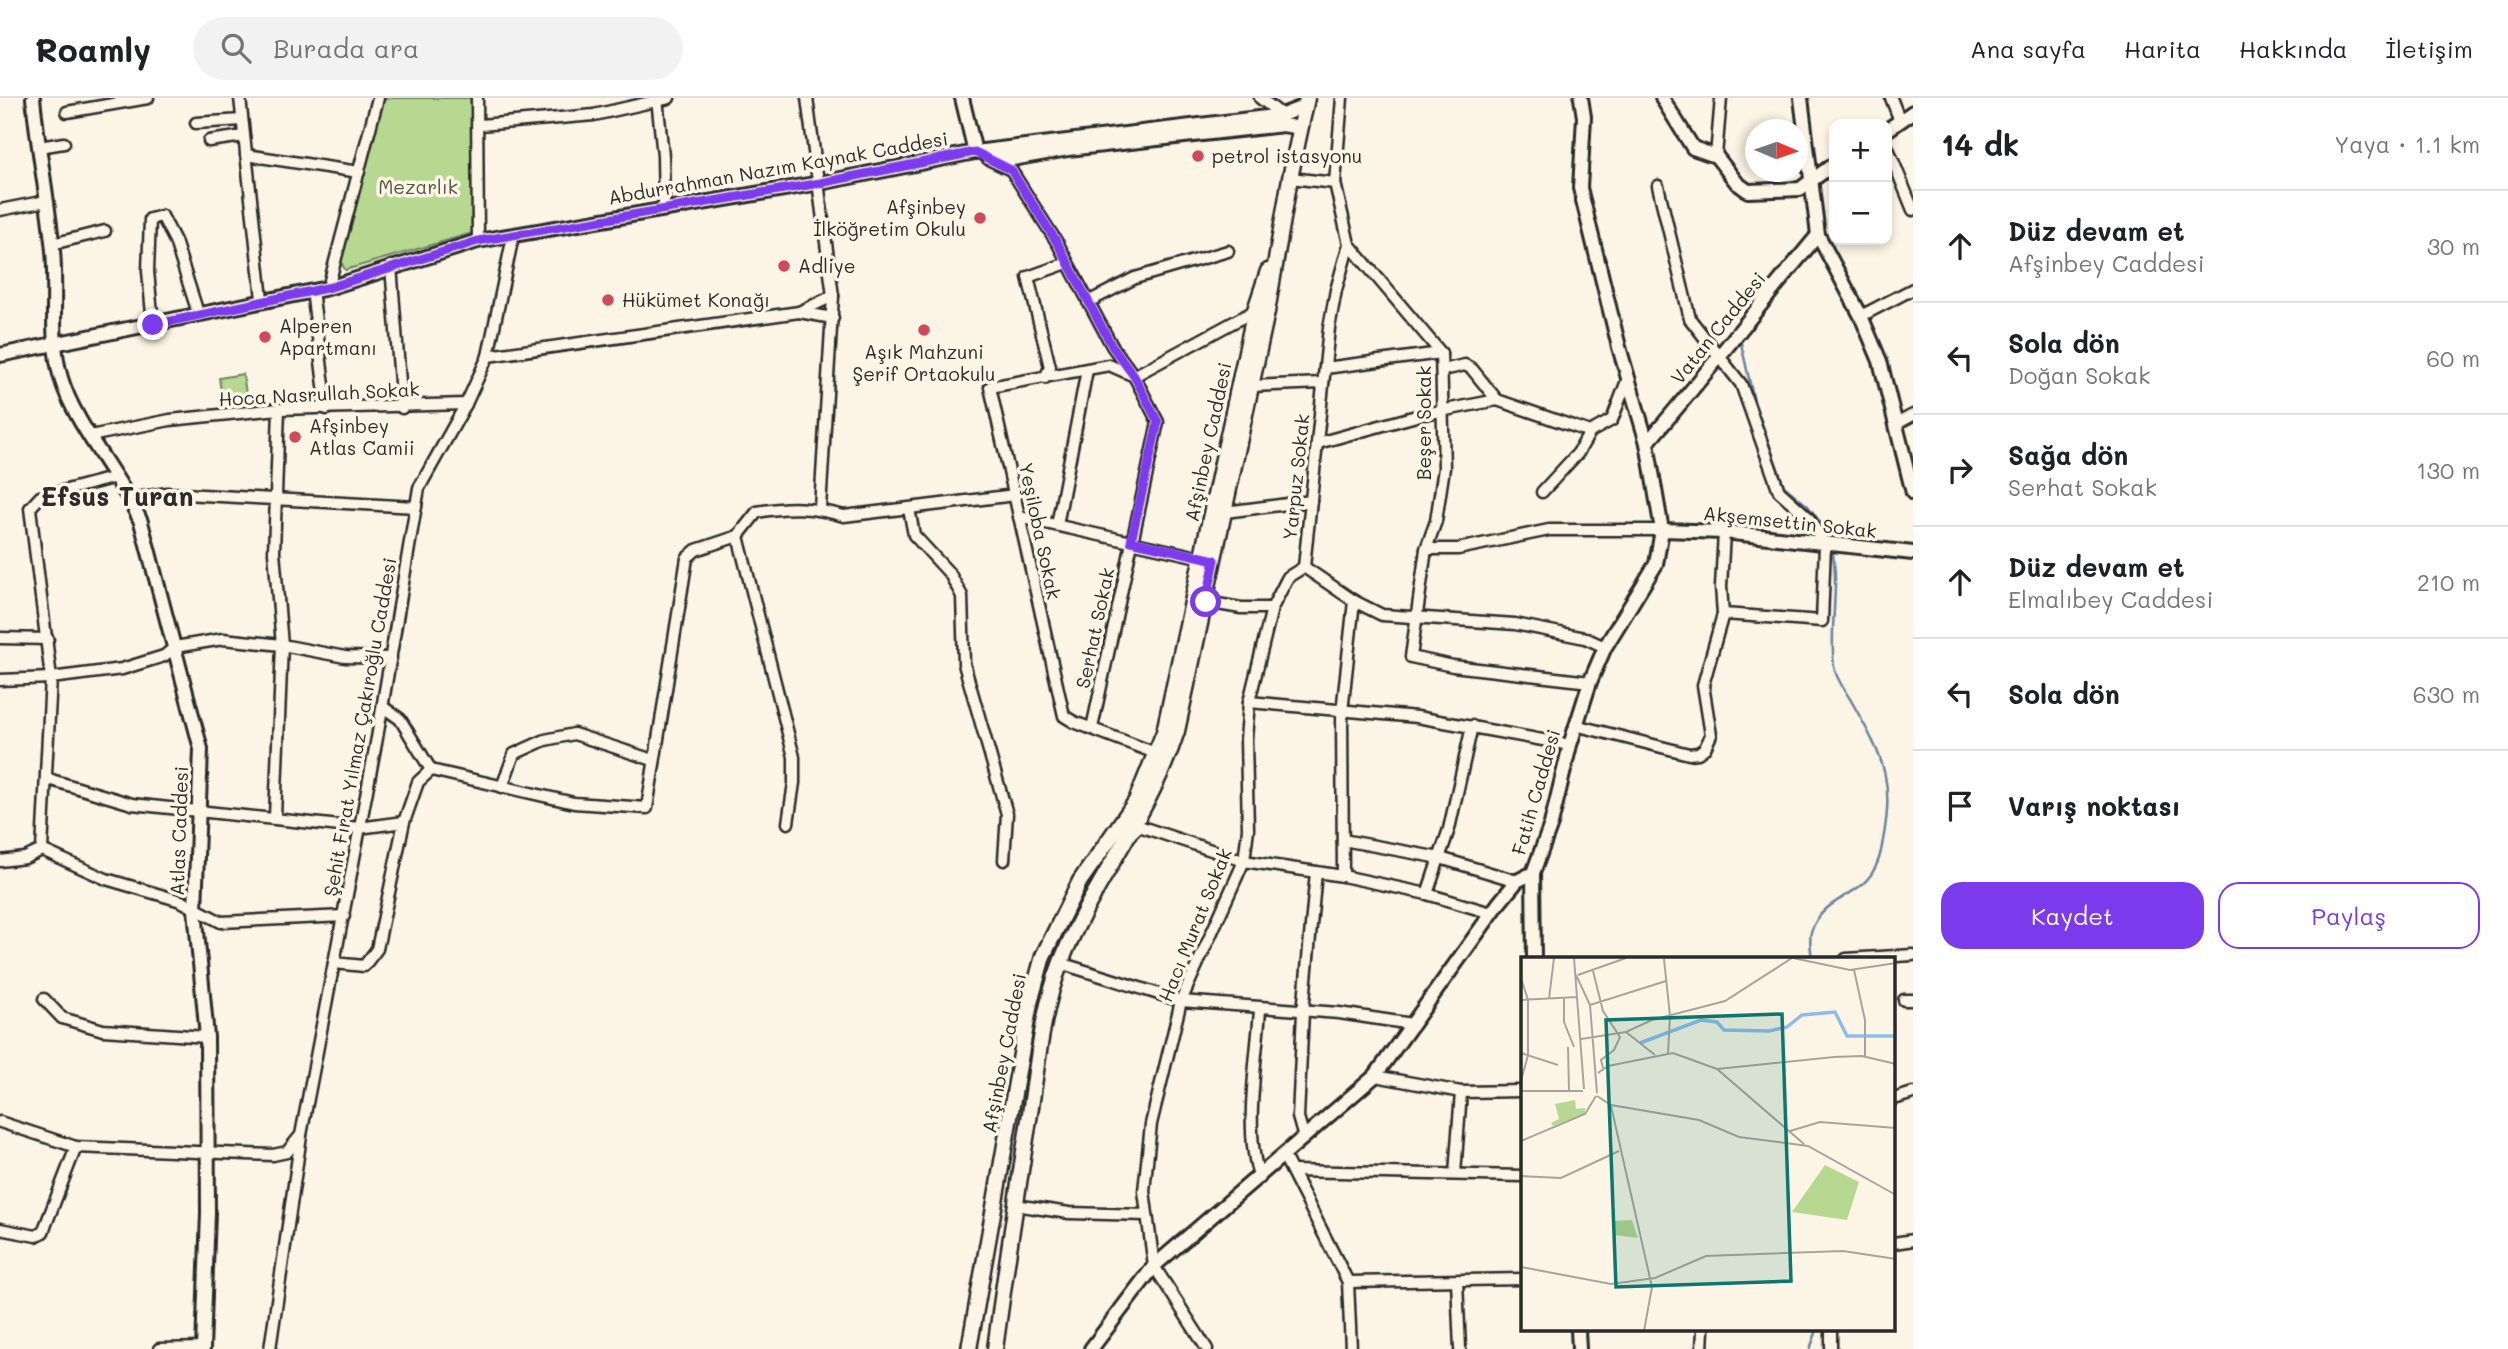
<!DOCTYPE html>
<html lang="tr">
<head>
<meta charset="utf-8">
<style>
	body { margin:0; font-family:Mali,sans-serif; background:#f2f2f2; color:#202124 }
	.controls { position:absolute; right:21px; top:21px; display:grid; overflow:hidden; border-radius:14px; box-shadow:0 4px 10px #0003 }
	.controls button { width:63px; height:63px; display:grid; place-items:center; padding:0; border:0; border-bottom:2px solid #e0e0e0; background:#fff; color:#202124; font:35px sans-serif }
	.compass { position:absolute; left:1745px; top:21px; width:63px; height:63px; border-radius:50%; background:#fff; box-shadow:0 4px 10px #0003; rotate:92deg }
	.stop { position:absolute; width:21px; height:21px; margin:-16px; border:5px solid #7c3aed; border-radius:50%; background:#fff }
	.stop.end { background:#7c3aed; border-color:#fff; box-shadow:0 2px 7px #0008 }
	.list { margin:0; padding:0; list-style:none }
	h2 { display:flex; justify-content:space-between; align-items:center; height:91px; margin:0; padding:0 28px; font-size:30px }
	h2 small { font-size:23px; font-weight:400; color:#757577 }
	.list li { display:grid; grid-template-columns:46px 1fr auto; gap:21px; align-items:center; box-sizing:border-box; height:112px; padding:0 28px; border-top:2px solid #e0e0e0 }
	.list b { display:block; font-size:26px; white-space:nowrap }
	.list p { margin:0; font-size:23px; white-space:nowrap; color:#757577 }
	.list em { font-size:23px; font-style:normal; color:#757577 }
	.actions { display:flex; gap:14px; padding:21px 28px }
	.actions a { flex:1; padding:16px 0; border:2px solid #7c3aed; border-radius:21px; text-align:center; font-size:24px; color:#7c3aed }
	.actions .main { background:#7c3aed; color:#fff }
	.icon { flex:none; width:38px; height:38px; fill:none; stroke:currentColor; stroke-width:2; stroke-linecap:round; stroke-linejoin:round }
	.map { position:relative; flex:none; width:1913px; height:1251px; overflow:hidden }
	header { display:flex; align-items:center; gap:42px; box-sizing:border-box; height:98px; padding:0 35px; background:#fff; border-bottom:2px solid #e0e0e0 }
	header strong { font-size:33px }
	nav { display:flex; gap:38px; margin-inline-start:auto; font-size:24px }
	.search { width:490px; height:63px; background:#f2f2f2; display:flex; align-items:center; gap:18px; box-sizing:border-box; padding:0 24px; border-radius:38px; color:#757577; font-size:26px }
	main { display:flex }
	aside { flex:1; background:#fff }
	.map>svg:first-child { display:block }
</style>
</head>
<body>
<header>
<strong>Roamly</strong>
<div class="search"><svg class="icon" aria-label="search" viewBox="0 0 24 24"><circle cx="10" cy="10" r="6"/><path d="M15 15l6 6"/></svg>Burada ara</div>
<nav><a>Ana sayfa</a><a>Harita</a><a>Hakkında</a><a>İletişim</a></nav>
</header>
<main>
<div class="map">
<svg width="1913" height="1251" viewBox="0 0 1913 1251">
	<rect width="100%" height="100%" fill="#fcf5e5"/>
	<filter id="ink" filterUnits="userSpaceOnUse"><feTurbulence type="fractalNoise" baseFrequency=".0143" numOctaves="2"/><feDisplacementMap in="SourceGraphic" scale="14" xChannelSelector="R" yChannelSelector="G"/><feConvolveMatrix kernelMatrix="1 2 1 2 8 2 1 2 1" color-interpolation-filters="sRGB"/></filter>
	<g filter="url(#ink)">
		<g fill="#b6d891" stroke="#70825e" stroke-width="2">
			<polygon points="378,0 477,0 476,134 345,172 340,162"/>
			<polygon points="243,276 247,302 223,306 219,280"/>
		</g>
		<g fill="none" stroke-linecap="round" stroke-linejoin="round">
			<g stroke="#66839d" stroke-width="2.5">
				<polyline points="1740,241 1754,303 1784,388 1808,408 1823,428 1829,441"/>
				<path d="M 1812,861 C 1811,853 1809,842 1811,834 C 1825,792 1870,804 1881,753 C 1895,684 1886,665 1853,606 C 1847,595 1835,580 1834,568 C 1829,529 1840,489 1832,451"/>
				<polyline points="1810,1251 1817,1232"/>
			</g>
			<defs>
				<g id="minor">
					<polyline points="240,0 262,201"/>
					<polyline points="477,0 478,143"/>
					<polyline points="657,0 663,58 664,110"/>
					<polyline points="807,0 833,198 820,410"/>
					<polyline points="1260,0 1282,17"/>
					<polyline points="1891,0 1900,23"/>
					<polyline points="67,14 148,0"/>
					<polyline points="196,25 242,22"/>
					<polyline points="480,27 594,17 669,0"/>
					<polyline points="209,43 244,38"/>
					<polyline points="1887,48 1913,112"/>
					<polyline points="39,49 64,45"/>
					<polyline points="246,57 359,74"/>
					<polyline points="1716,58 1721,0"/>
					<polyline points="988,61 1011,72 1058,146 1112,248 1134,278 1256,212"/>
					<polyline points="1290,80 1335,85 1349,146 1441,255 1444,370 1436,423 1426,451 1411,559 1453,568 1590,584"/>
					<polyline points="1335,85 1342,0"/>
					<polyline points="1658,88 1690,221 1741,286 1779,393 1808,419 1825,447 1822,523 1723,516"/>
					<polyline points="0,112 46,103"/>
					<polyline points="52,146 105,133"/>
					<polyline points="1349,146 1336,192 1329,230 1304,469 1354,503 1382,517 1515,526 1585,540 1605,549"/>
					<polyline points="391,168 402,310"/>
					<polyline points="328,190 378,0"/>
					<polyline points="312,192 327,311"/>
					<polyline points="1088,204 1135,180 1228,153"/>
					<polyline points="799,214 833,220"/>
					<polyline points="1861,218 1913,191"/>
					<polyline points="153,227 148,173 150,121 162,118 175,143 198,215"/>
					<polyline points="488,258 799,214 833,198"/>
					<polyline points="1325,270 1441,255"/>
					<polyline points="1443,272 1465,267 1472,271 1497,302"/>
					<polyline points="1045,280 1050,269 1028,179 1067,165"/>
					<polyline points="1252,288 1323,285"/>
					<polyline points="1898,325 1913,317"/>
					<polyline points="90,338 170,322 279,311 466,306"/>
					<polyline points="1318,345 1420,317 1497,302 1590,334 1612,322 1628,280"/>
					<polyline points="116,379 40,399 30,410 51,580 42,752 106,781 181,803 221,824 344,818"/>
					<polyline points="1542,394 1578,355 1590,334"/>
					<polyline points="131,401 167,395 416,409"/>
					<polyline points="909,411 914,437 950,476 962,498 964,566 1007,716 1004,762"/>
					<polyline points="1225,414 1311,403"/>
					<polyline points="1019,419 1207,461"/>
					<polyline points="1057,427 1087,272"/>
					<polyline points="738,438 794,659 794,685 788,725"/>
					<polyline points="1426,451 1458,451 1549,432 1662,432"/>
					<polyline points="1206,504 1241,510 1272,510"/>
					<polyline points="0,540 48,541"/>
					<polyline points="0,582 51,580 122,571 164,558 175,549 223,541 282,547 345,559 391,560"/>
					<polyline points="1249,604 1417,619 1570,647"/>
					<path d="M 383,609 L 400,621 L 431,672 L 574,705 L 647,710 L 687,460 L 696,452 L 738,438 L 757,414 C 790,408 812,409 844,418 L 1015,397"/>
					<polyline points="1575,627 1689,656 1698,655 1705,650 1711,637 1703,587 1723,516 1721,489 1724,434"/>
					<polyline points="1092,630 1158,324 1134,278 1109,267 990,289 1064,618 1074,624 1158,656"/>
					<polyline points="48,681 132,706 359,730 404,724"/>
					<polyline points="502,689 514,656 545,642 574,636 653,662"/>
					<polyline points="275,719 282,547 274,454 279,311"/>
					<polyline points="1133,734 1139,728 1244,763 1343,778 1427,796 1491,815"/>
					<polyline points="1343,742 1440,760 1517,783"/>
					<polyline points="0,763 25,760 42,752"/>
					<polyline points="1343,778 1342,614 1354,503"/>
					<polyline points="1427,796 1449,731 1472,628"/>
					<polyline points="1846,861 1913,857"/>
					<polyline points="334,865 364,868 377,851 404,724 418,684 431,672"/>
					<polyline points="1060,865 1181,903 1339,915 1412,926"/>
					<polyline points="44,901 62,920 103,932 207,939"/>
					<polyline points="1904,902 1913,902"/>
					<polyline points="1375,978 1461,994 1523,993"/>
					<polyline points="1894,1001 1913,995"/>
					<polyline points="0,1024 76,1049 273,1057 287,1054 301,1037 377,640 419,390 466,306 488,258 513,138"/>
					<polyline points="1304,1040 1298,1019 1303,914 1316,774"/>
					<polyline points="1284,1058 1348,1184 1351,1251"/>
					<polyline points="1292,1073 1523,1078"/>
					<polyline points="1455,1076 1461,994"/>
					<path d="M 1260,1080 C 1243,1034 1257,961 1260,911"/>
					<polyline points="1015,1107 1069,1115 1146,1117"/>
					<polyline points="0,1131 36,1138 43,1134 76,1049"/>
					<polyline points="1894,1145 1913,1142"/>
					<polyline points="1457,1183 1460,1251"/>
					<polyline points="1348,1184 1523,1181"/>
					<polyline points="159,1251 203,1250"/>
					<polyline points="270,1251 301,1038"/>
					<polyline points="1207,1251 1154,1168 1144,1093 1151,1026 1181,903 1244,763 1248,731 1246,641 1249,604 1272,510 1288,479 1304,469"/>
					<polyline points="1702,1251 1703,1232"/>
					<polyline points="1831,1251 1831,1232"/>
				</g>
				<g id="tertiary">
					<path d="M 33,0 C 38,51 48,102 53,153 C 57,195 49,240 61,280 C 75,328 120,377 141,424 L 201,651 L 195,812 L 207,939 L 208,1115 L 203,1251"/>
					<polyline points="962,0 975,54"/>
					<polyline points="1662,0 1693,50 1716,58 1737,85 1748,93 1800,91 1834,66"/>
					<polyline points="1801,0 1818,137 1861,218 1880,263 1913,395"/>
					<polyline points="1887,32 1913,14"/>
					<polyline points="986,57 1007,62 1068,51 1283,27 1300,30"/>
					<polyline points="0,257 328,190 478,143 820,85 975,54 1282,17 1303,9"/>
					<path d="M 1647,345 C 1706,277 1760,206 1818,137"/>
					<polyline points="1662,432 1724,434 1913,455"/>
					<polyline points="1533,775 1534,861"/>
					<polyline points="1578,1232 1579,1251"/>
					<polyline points="1091,1251 1154,1168 1375,978 1499,805 1517,783 1533,775 1551,726 1570,647 1590,584 1605,549 1656,466 1662,432 1647,345 1619,249 1580,90 1584,19 1581,0"/>
				</g>
				<g id="secondary">
					<polyline points="969,1251 1030,905 1043,858 1080,783 1136,703 1164,634 1255,212 1268,173"/>
					<path d="M 995,1251 C 1006,1170 1018,1090 1031,1009 C 1038,961 1043,910 1061,864 C 1093,783 1150,717 1177,633 L 1267,214 L 1290,80 L 1307,0"/>
				</g>
			</defs>
			<use href="#minor" stroke="#2b2b2b" stroke-width="15"/>
			<use href="#tertiary" stroke="#2b2b2b" stroke-width="18"/>
			<use href="#secondary" stroke="#2b2b2b" stroke-width="19"/>
			<use href="#minor" stroke="#fcf5e5" stroke-width="10"/>
			<use href="#tertiary" stroke="#fcf5e5" stroke-width="12"/>
			<use href="#secondary" stroke="#fcf5e5" stroke-width="14"/>
		</g>
	</g>
	<g fill="none" stroke-linecap="round" stroke-linejoin="round" filter="url(#ink)">
		<polyline stroke="#7c3aed" stroke-width="9" points="153,227 331,189 478,143 820,85 975,54 1011,72 1058,146 1112,248 1134,278 1158,324 1131,443 1215,462 1206,504"/>
	</g>
	<g fill="#d1495b" stroke="#fcf5e5" stroke-width="2.5">
		<circle cx="1198" cy="58" r="7"/>
		<circle cx="980" cy="120" r="7"/>
		<circle cx="784" cy="168" r="7"/>
		<circle cx="608" cy="202" r="7"/>
		<circle cx="924" cy="232" r="7"/>
		<circle cx="265" cy="239" r="7"/>
		<circle cx="295" cy="339" r="7"/>
	</g>
	<g text-anchor="middle" stroke-width="7" stroke-linejoin="round" paint-order="stroke">
		<g font-size="19" fill="#2b2b2b" stroke="#fcf5e5" text-anchor="start">
			<text x="1212" y="65">petrol istasyonu</text>
			<text x="966" y="116" text-anchor="end">Afşinbey<tspan x="966" dy="22">İlköğretim Okulu</tspan></text>
			<text x="798" y="175">Adliye</text>
			<text x="622" y="209">Hükümet Konağı</text>
			<text x="279" y="235">Alperen<tspan x="279" dy="22">Apartmanı</tspan></text>
			<text x="924" y="261" text-anchor="middle">Aşık Mahzuni<tspan x="924" dy="22">Şerif Ortaokulu</tspan></text>
			<text x="309" y="335">Afşinbey<tspan x="309" dy="22">Atlas Camii</tspan></text>
		</g>
		<g font-size="19" fill="#2b2b2b" stroke="#fcf5e5">
			<text transform="translate(778 70) rotate(-10)" y="7">Abdurrahman Nazım Kaynak Caddesi</text>
			<text transform="translate(1718 230) rotate(-51)" y="7">Vatan Caddesi</text>
			<text transform="translate(319 296) rotate(-3)" y="7">Hoca Nasrullah Sokak</text>
			<text transform="translate(1424 325) rotate(-90)" y="7">Beşer Sokak</text>
			<text transform="translate(1208 344) rotate(-78)" y="7">Afşinbey Caddesi</text>
			<text transform="translate(1296 379) rotate(-84)" y="7">Yarpuz Sokak</text>
			<text transform="translate(1790 424) rotate(6)" y="7">Akşemsettin Sokak</text>
			<text transform="translate(1040 433) rotate(78)" y="7">Yeşiloba Sokak</text>
			<text transform="translate(1095 530) rotate(-78)" y="7">Serhat Sokak</text>
			<text transform="translate(360 629) rotate(-80)" y="7">Şehit Fırat Yılmaz Çakıroğlu Caddesi</text>
			<text transform="translate(1536 694) rotate(-74)" y="7">Fatih Caddesi</text>
			<text transform="translate(179 733) rotate(-88)" y="7">Atlas Caddesi</text>
			<text transform="translate(1195 827) rotate(-68)" y="7">Hacı Murat Sokak</text>
			<text transform="translate(1004 955) rotate(-79)" y="7">Afşinbey Caddesi</text>
		</g>
		<g font-size="19" fill="#4e5644" stroke="#fcf5e5">
			<text x="418" y="96">Mezarlık</text>
		</g>
		<g font-size="26" font-weight="bold" fill="#2b2b2b" stroke="#fcf5e5">
			<text x="117" y="408">Efsus Turan</text>
		</g>
	</g>
	<g transform="translate(1521 859)">
		<rect width="374" height="374" fill="#fcf5e5"/>
		<path d="M 54,143 L 55,152 L 64,151 L 64,157 L 32,169 L 30,166 L 38,162 L 34,147 ZM 304,208 L 338,225 L 326,263 L 271,255 ZM 111,263 L 117,281 L 93,278 L 92,264 Z" fill="#b6d891"/>
		<path fill="none" stroke="#8ebde9" stroke-width="3.5" d="M 119,86 L 180,63 L 196,65 L 203,73 L 248,74 L 266,70 L 281,58 L 314,55 L 326,79 L 375,79"/>
		<path fill="none" stroke="#a8a49b" stroke-width="2" d="M 53,1 L 63,132M 272,1 L 329,13 L 375,6M 143,2 L 149,59 L 147,96M 333,13 L 344,63 L 344,100M 72,14 L 82,54 L 99,80 L 93,93 L 80,103 L 82,111M 55,18 L 69,48 L 76,136M 57,18 L 105,1M 0,21 L 7,43 L 7,98 L 0,124M 43,41 L 43,65 L 53,90M 28,42 L 33,1M 0,43 L 56,40M 69,48 L 145,24M 105,75 L 134,98M 60,82 L 105,75 L 131,63 L 204,44 L 271,1M 47,90 L 48,134M 0,96 L 37,108M 196,112 L 313,100 L 341,99 L 375,107M 77,116 L 87,109 L 152,96 L 196,112 L 283,187M 1,134 L 62,134M 76,139 L 90,148 L 178,163 L 218,180 L 287,189 L 375,238M 90,149 L 131,330 L 123,374M 269,174 L 299,165 L 375,171M 0,184 L 64,157 L 75,139M 0,219 L 40,221 L 98,194M 0,310 L 90,327 L 134,321 L 185,299 L 322,294 L 375,302"/>
		<path fill="#0f766e" fill-opacity="0.15" stroke="#0f766e" stroke-width="3.5" d="M 261,57 L 270,324 L 95,330 L 85,63 Z"/>
		<rect width="374" height="374" fill="none" stroke="#2b2b2b" stroke-width="3.5"/>
	</g>
</svg>
<div class="controls">
<button>+</button>
<button>−</button>
</div>
<svg class="compass" viewBox="-18 -18 36 36"><path d="M0-13l5 13h-10z" fill="#e53935"/><path d="M0 13l5-13h-10z" fill="#757577"/></svg>
<div class="stop" style="left:1206px;top:504px"></div>
<div class="stop end" style="left:153px;top:227px"></div>
</div>
<aside>
<h2>14 dk<small>Yaya · 1.1 km</small></h2>
<ul class="list">
<li><svg class="icon" aria-label="ahead" viewBox="0 0 24 24"><path d="M12 20V5M6 11l6-6 6 6"/></svg><div><b>Düz devam et</b><p>Afşinbey Caddesi</p></div><em>30 m</em></li>
<li><svg class="icon" aria-label="left" viewBox="0 0 24 24"><path d="M17 20v-9H6M10 6l-5 5 5 5"/></svg><div><b>Sola dön</b><p>Doğan Sokak</p></div><em>60 m</em></li>
<li><svg class="icon" aria-label="right" viewBox="0 0 24 24"><path d="M7 20v-9h11M14 6l5 5-5 5"/></svg><div><b>Sağa dön</b><p>Serhat Sokak</p></div><em>130 m</em></li>
<li><svg class="icon" aria-label="ahead" viewBox="0 0 24 24"><path d="M12 20V5M6 11l6-6 6 6"/></svg><div><b>Düz devam et</b><p>Elmalıbey Caddesi</p></div><em>210 m</em></li>
<li><svg class="icon" aria-label="left" viewBox="0 0 24 24"><path d="M17 20v-9H6M10 6l-5 5 5 5"/></svg><div><b>Sola dön</b></div><em>630 m</em></li>
<li><svg class="icon" aria-label="arrive" viewBox="0 0 24 24"><path d="M6 21V4h12l-3 4 3 4H6"/></svg><div><b>Varış noktası</b></div></li>
</ul>
<div class="actions"><a class="main">Kaydet</a><a>Paylaş</a></div>
</aside>
</main>
</body>
</html>
